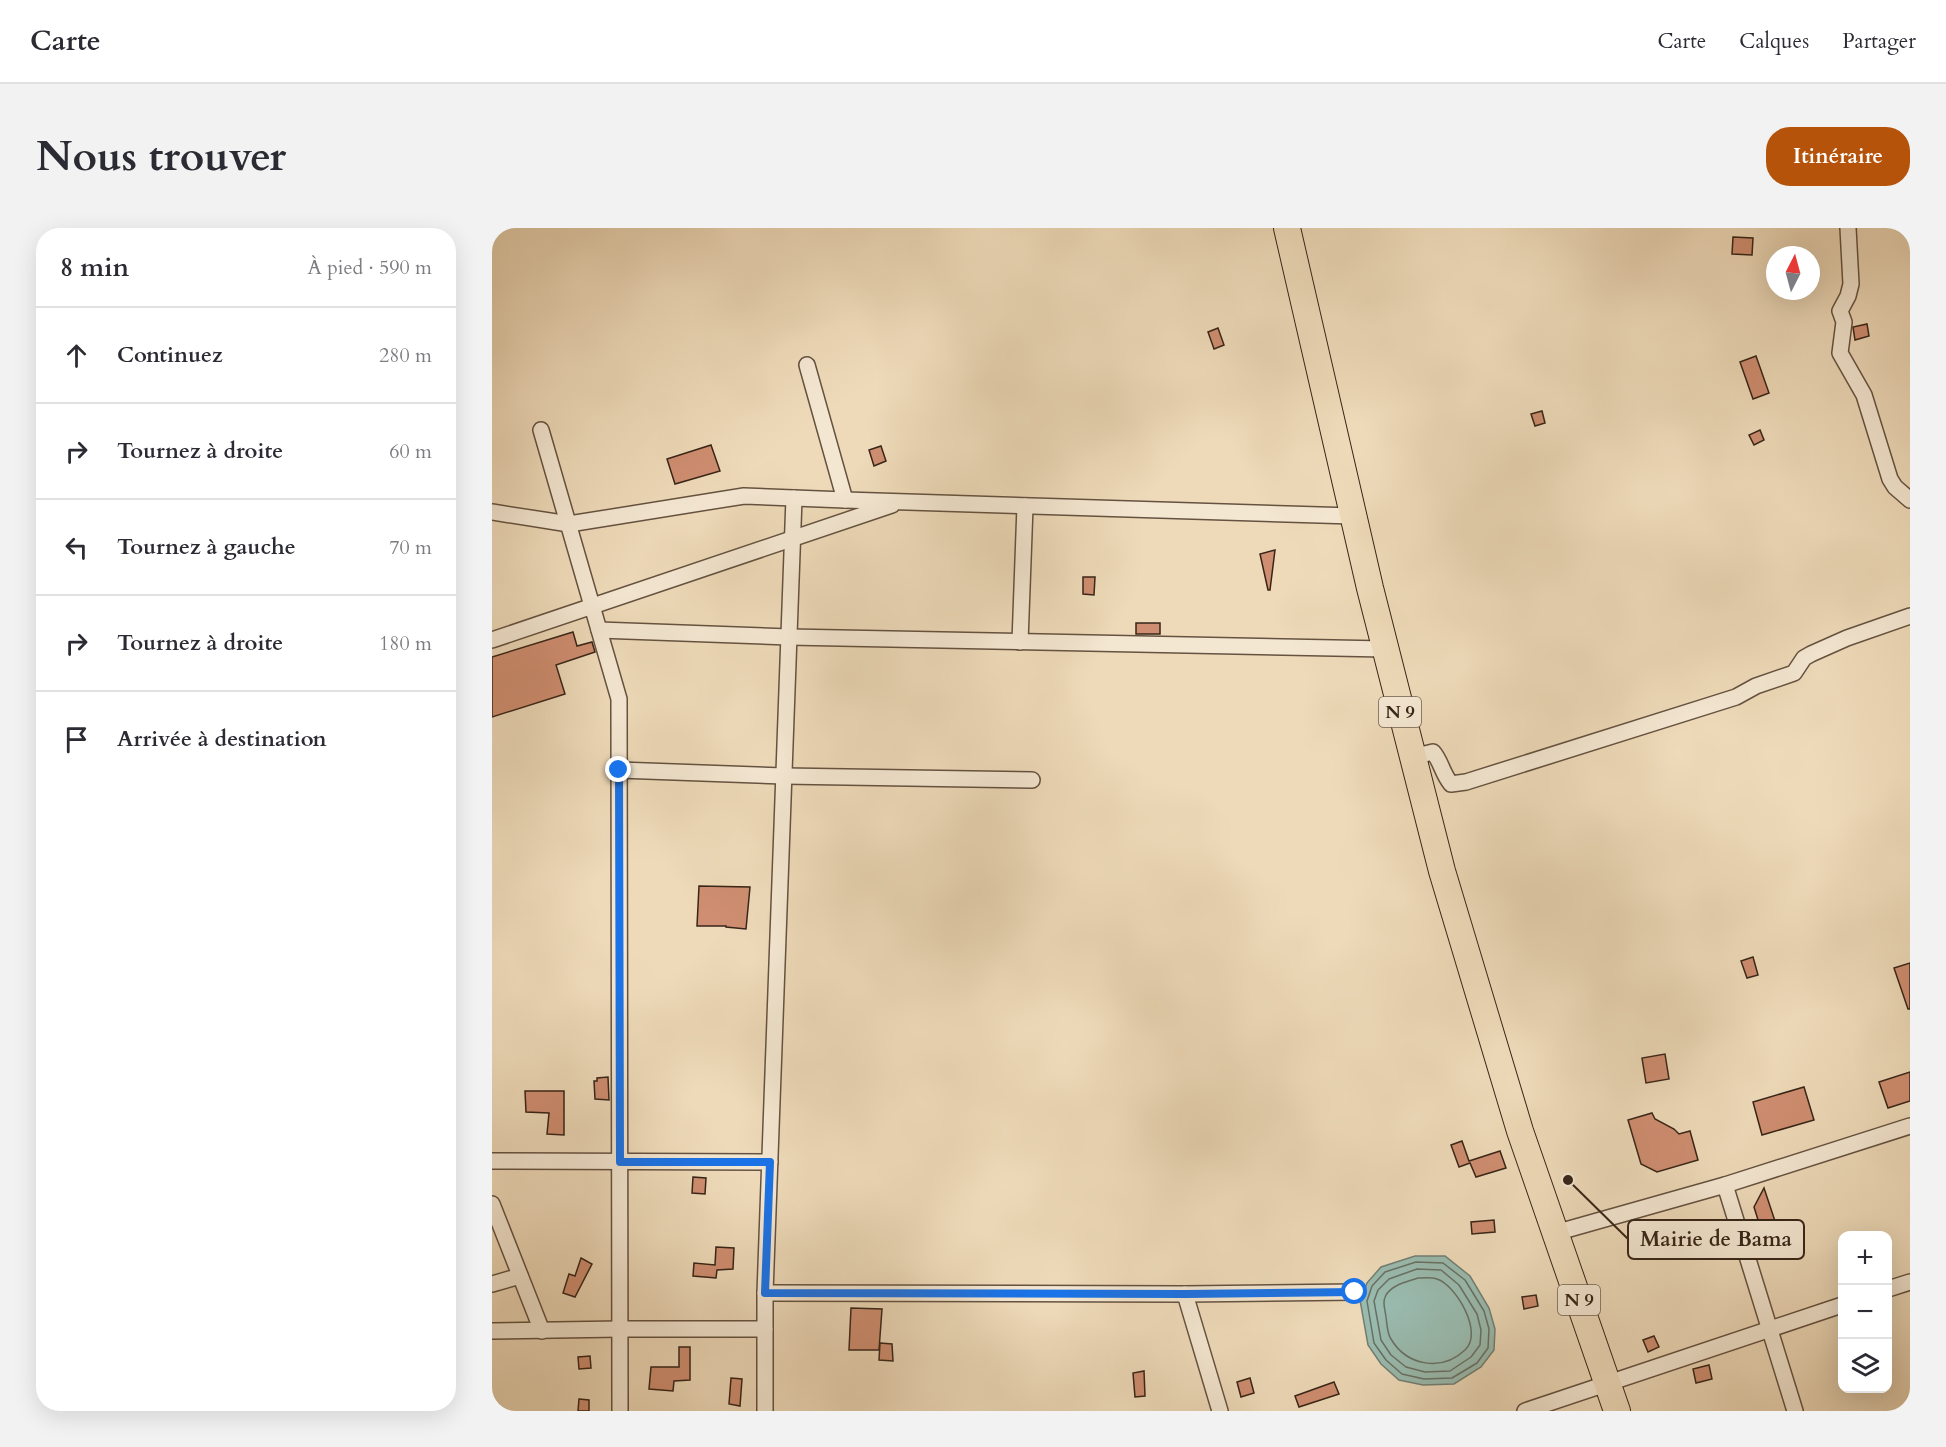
<!DOCTYPE html>
<html lang="fr">
<head>
<meta charset="utf-8">
<style>
	body { margin:0; font-family:Cardo,serif; background:#f2f2f3; color:#2b2b33 }
	.controls { position:absolute; right:18px; bottom:18px; display:grid; overflow:hidden; border-radius:12px; box-shadow:0 6px 24px #0002 }
	.controls button { width:54px; height:54px; display:grid; place-items:center; padding:0; border:0; border-bottom:2px solid #e1e1e2; background:#fff; color:#2b2b33; font:30px sans-serif }
	.compass { position:absolute; left:1274px; top:18px; width:54px; height:54px; border-radius:50%; background:#fff; box-shadow:0 6px 24px #0002; rotate:6deg }
	.stop { position:absolute; width:18px; height:18px; margin:-14px; border:4px solid #1a73e8; border-radius:50%; background:#fff }
	.stop.end { background:#1a73e8; border-color:#fff; box-shadow:0 2px 6px #0008 }
	.list { margin:0; padding:0; list-style:none }
	h2 { display:flex; justify-content:space-between; align-items:center; height:78px; margin:0; padding:0 24px; font-size:26px }
	h2 small { font-size:20px; font-weight:400; color:#7c7c81 }
	.list li { display:grid; grid-template-columns:39px 1fr auto; gap:18px; align-items:center; box-sizing:border-box; height:96px; padding:0 24px; border-top:2px solid #e1e1e2 }
	.list b { display:block; font-size:22px; white-space:nowrap }
	.list em { font-size:20px; font-style:normal; color:#7c7c81 }
	.icon { flex:none; width:33px; height:33px; fill:none; stroke:currentColor; stroke-width:2; stroke-linecap:round; stroke-linejoin:round }
	.map { position:relative; flex:none; width:1418px; height:1183px; overflow:hidden; border-radius:24px }
	header { display:flex; align-items:center; gap:36px; box-sizing:border-box; height:84px; padding:0 30px; background:#fff; border-bottom:2px solid #e1e1e2 }
	header strong { font-size:28px }
	nav { display:flex; gap:33px; margin-inline-start:auto; font-size:21px }
	.intro { display:flex; align-items:center; justify-content:space-between; box-sizing:border-box; height:144px; padding:0 36px }
	h1 { margin:0; font-size:42px }
	.button { padding:15px 27px; border-radius:24px; background:#b45309; color:#fff; font-size:21px; font-weight:700 }
	main { display:flex; gap:36px; padding:0 36px }
	aside { flex:1; background:#fff; border-radius:24px; box-shadow:0 6px 24px #0002 }
	.map>svg:first-child { display:block }
</style>
</head>
<body>
<header>
<strong>Carte</strong>
<nav><a>Carte</a><a>Calques</a><a>Partager</a></nav>
</header>
<div class="intro"><h1>Nous trouver</h1><a class="button">Itinéraire</a></div>
<main>
<aside>
<h2>8 min<small>À pied · 590 m</small></h2>
<ul class="list">
<li><svg class="icon" aria-label="ahead" viewBox="0 0 24 24"><path d="M12 20V5M6 11l6-6 6 6"/></svg><div><b>Continuez</b></div><em>280 m</em></li>
<li><svg class="icon" aria-label="right" viewBox="0 0 24 24"><path d="M7 20v-9h11M14 6l5 5-5 5"/></svg><div><b>Tournez à droite</b></div><em>60 m</em></li>
<li><svg class="icon" aria-label="left" viewBox="0 0 24 24"><path d="M17 20v-9H6M10 6l-5 5 5 5"/></svg><div><b>Tournez à gauche</b></div><em>70 m</em></li>
<li><svg class="icon" aria-label="right" viewBox="0 0 24 24"><path d="M7 20v-9h11M14 6l5 5-5 5"/></svg><div><b>Tournez à droite</b></div><em>180 m</em></li>
<li><svg class="icon" aria-label="arrive" viewBox="0 0 24 24"><path d="M6 21V4h12l-3 4 3 4H6"/></svg><div><b>Arrivée à destination</b></div></li>
</ul>
</aside>
<div class="map">
<svg width="1418" height="1183" viewBox="0 0 1418 1183">
	<rect width="100%" height="100%" fill="#eedab9"/>
	<filter id="stains"><feTurbulence type="fractalNoise" baseFrequency=".00333" numOctaves="4"/><feColorMatrix values="0 0 0 0 .2 0 0 0 0 .09 0 0 0 0 .02 0 0 0 .5 -.17"/></filter>
	<radialGradient id="worn" r=".72"><stop offset=".6" stop-color="#630" stop-opacity="0"/><stop offset="1" stop-color="#630" stop-opacity=".3"/></radialGradient>
	<polygon fill="#99bbaf" stroke="#727f73" stroke-width="1.5" points="923,1028 953,1028 978,1048 997,1080 1003,1101 1002,1122 989,1139 962,1156 931,1157 907,1152 889,1136 876,1117 868,1072 875,1055 889,1039"/>
	<g fill="none" stroke-linecap="round" stroke-linejoin="round">
		<g stroke="#687064" stroke-width="1.5">
			<polygon points="924,1034 951,1035 973,1052 992,1083 997,1101 996,1120 985,1135 960,1150 932,1151 910,1146 894,1132 882,1115 875,1073 880,1058 893,1044"/>
			<polygon points="925,1041 949,1042 967,1057 985,1086 989,1102 988,1117 979,1129 958,1143 933,1144 914,1139 899,1127 889,1112 882,1073 886,1062 897,1051"/>
			<path d="M 926,1050 C 931,1050 940,1049 945,1051 C 964,1057 992,1105 973,1122 C 950,1144 915,1138 899,1111 C 895,1105 895,1096 894,1089 C 893,1081 890,1074 894,1067 C 901,1056 915,1054 926,1050 Z"/>
		</g>
	</g>
	<g fill="#cf8e71" stroke="#372518" stroke-width="1.5">
		<polygon points="1241,9 1261,10 1260,27 1240,26"/>
		<polygon points="1375,96 1377,108 1363,112 1361,99"/>
		<polygon points="726,100 732,117 722,121 716,104"/>
		<polygon points="1264,128 1277,165 1261,171 1248,134"/>
		<polygon points="1050,183 1053,195 1043,198 1039,186"/>
		<polygon points="1268,202 1272,212 1262,217 1257,207"/>
		<polygon points="219,217 228,243 183,256 175,231"/>
		<polygon points="389,218 394,233 382,238 377,222"/>
		<polygon points="783,322 778,362 776,362 768,326"/>
		<polygon points="591,349 603,349 602,367 591,366"/>
		<rect x="644" y="395" width="24" height="11"/>
		<polygon points="81,404 85,418 100,414 103,424 64,437 73,466 0,489 0,429"/>
		<polygon points="207,658 258,659 254,701 234,699 234,698 205,698"/>
		<polygon points="1261,729 1266,747 1255,750 1249,733"/>
		<polygon points="1418,735 1418,781 1416,781 1402,740"/>
		<polygon points="1173,826 1177,851 1154,855 1150,830"/>
		<polygon points="1418,844 1418,873 1396,880 1387,854"/>
		<polygon points="116,849 117,872 103,871 102,853 105,853 105,850"/>
		<polygon points="1312,859 1322,892 1270,907 1261,874"/>
		<polygon points="33,863 72,863 72,907 55,906 57,885 34,884"/>
		<polygon points="1160,885 1163,891 1182,901 1187,906 1198,903 1206,932 1165,944 1149,936 1136,892"/>
		<polygon points="970,913 977,933 1008,923 1014,940 984,949 978,935 967,939 959,917"/>
		<polygon points="201,949 214,950 213,966 200,965"/>
		<polygon points="1272,960 1288,1008 1272,1011 1262,979"/>
		<polygon points="1002,992 1003,1004 980,1006 979,994"/>
		<polygon points="224,1019 242,1020 241,1041 225,1042 224,1050 201,1048 202,1035 223,1037"/>
		<polygon points="89,1030 100,1036 83,1069 71,1065 77,1046 83,1048"/>
		<polygon points="1044,1067 1046,1078 1032,1081 1030,1069"/>
		<polygon points="359,1080 390,1081 387,1122 357,1122"/>
		<polygon points="1162,1108 1167,1119 1156,1124 1151,1112"/>
		<polygon points="388,1115 400,1116 401,1133 387,1132"/>
		<polygon points="187,1119 198,1119 198,1152 182,1153 181,1163 157,1161 159,1139 187,1139"/>
		<polygon points="98,1128 99,1140 87,1141 86,1129"/>
		<polygon points="1217,1137 1220,1151 1204,1155 1201,1141"/>
		<polygon points="652,1143 653,1168 643,1169 641,1145"/>
		<polygon points="239,1150 250,1151 248,1178 237,1176"/>
		<polygon points="758,1150 762,1165 749,1169 745,1154"/>
		<polygon points="842,1154 847,1166 807,1179 803,1168"/>
		<polygon points="87,1171 97,1172 97,1183 86,1183"/>
	</g>
	<g fill="none" stroke-linecap="round" stroke-linejoin="round">
		<defs>
			<g id="minor">
				<polyline points="1356,0 1359,56 1356,68 1348,83 1352,94 1348,125 1372,167 1398,251 1403,259 1418,272"/>
				<polyline points="315,137 353,272"/>
				<polyline points="49,202 127,471 128,1183"/>
				<polyline points="0,284 77,296 252,268 353,272 861,288"/>
				<polyline points="107,402 297,409 893,421"/>
				<polyline points="0,412 400,277"/>
				<polyline points="528,414 533,278"/>
				<path d="M 920,529 L 941,524 C 949,533 950,545 959,556 L 974,554 L 1244,469 L 1264,458 L 1302,445 L 1312,430 L 1319,426 L 1355,410 L 1418,388"/>
				<polyline points="127,542 292,548 540,552"/>
				<polyline points="0,933 278,934"/>
				<polyline points="1233,957 1303,1183"/>
				<polyline points="0,976 50,1103"/>
				<polyline points="1063,1005 1233,957 1418,898"/>
				<polyline points="0,1056 28,1048"/>
				<polyline points="1396,1061 1418,1054"/>
				<polyline points="273,1065 693,1066 863,1064"/>
				<polyline points="693,1066 728,1183"/>
				<polyline points="0,1103 128,1101 273,1101"/>
				<polyline points="273,1183 273,1065 302,270"/>
				<polyline points="1033,1183 1350,1077"/>
			</g>
			<polyline id="primary" points="795,0 878,360 950,643 1028,903 1125,1183"/>
		</defs>
		<use href="#minor" stroke="#655240" stroke-width="18"/>
		<use href="#primary" stroke="#372518" stroke-width="28"/>
		<use href="#minor" stroke="#f4e7d2" stroke-width="15"/>
		<use href="#primary" stroke="#eedab9" stroke-width="26"/>
	</g>
	<g fill="none" stroke-linecap="round" stroke-linejoin="round">
		<polyline stroke="#1a73e8" stroke-width="8" points="127,542 128,934 278,934 273,1065 693,1066 863,1064"/>
	</g>
	<g text-anchor="middle" stroke-width="4.5" stroke-linejoin="round" paint-order="stroke">
		<g fill="#f4e7d2" stroke="#705f50" stroke-width="1.5">
			<rect x="887" y="469" width="42" height="30" rx="4.5"/>
			<rect x="1066" y="1057" width="42" height="30" rx="4.5"/>
		</g>
		<g font-size="18" font-weight="bold" fill="#372518">
			<text x="908" y="490">N 9</text>
			<text x="1087" y="1078">N 9</text>
		</g>
	</g>
	<path fill="none" stroke="#372518" stroke-width="2" d="M1076 952L1136 1011"/>
	<circle fill="#372518" stroke="#f4e7d2" stroke-width="2" cx="1076" cy="952" r="6"/>
	<rect fill="#f4e7d2" stroke="#372518" stroke-width="2" x="1136" y="992" width="176" height="39" rx="6"/>
	<g font-size="21" text-anchor="middle" font-weight="bold" fill="#372518">
		<text x="1224" y="1018">Mairie de Bama</text>
	</g>
	<rect width="100%" height="100%" filter="url(#stains)"/>
	<rect width="100%" height="100%" fill="url(#worn)"/>
</svg>
<div class="controls">
<button>+</button>
<button>−</button>
<button><svg class="icon" aria-label="layers" viewBox="0 0 24 24"><path d="M12 4l9 5-9 5-9-5zM3 14l9 5 9-5"/></svg></button>
</div>
<svg class="compass" viewBox="-18 -18 36 36"><path d="M0-13l5 13h-10z" fill="#e53935"/><path d="M0 13l5-13h-10z" fill="#7c7c81"/></svg>
<div class="stop" style="left:863px;top:1064px"></div>
<div class="stop end" style="left:127px;top:542px"></div>
</div>
</main>
</body>
</html>
